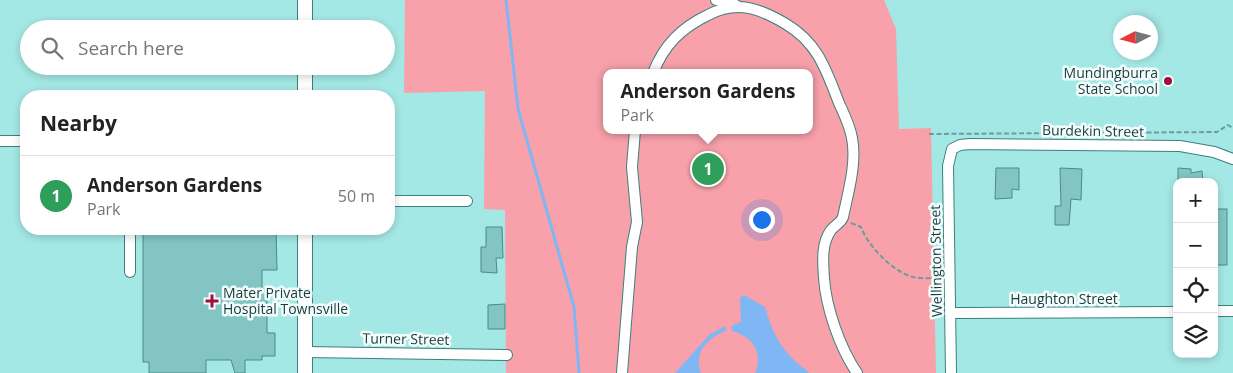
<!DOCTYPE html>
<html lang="en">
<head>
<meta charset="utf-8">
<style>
	body { margin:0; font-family:"Open Sans",sans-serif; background:#f6f6f6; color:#222 }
	.controls { position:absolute; right:15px; bottom:15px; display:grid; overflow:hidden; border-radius:10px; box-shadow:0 2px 8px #0003 }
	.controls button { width:45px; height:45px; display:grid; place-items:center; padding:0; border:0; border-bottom:1px solid #e0e0e0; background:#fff; color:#222; font:25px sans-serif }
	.compass { position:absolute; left:1113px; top:15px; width:45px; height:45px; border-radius:50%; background:#fff; box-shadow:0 2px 8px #0003; rotate:264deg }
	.you { position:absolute; left:761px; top:219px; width:18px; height:18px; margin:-12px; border:4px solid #fff; border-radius:50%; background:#1a73e8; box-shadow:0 0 0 8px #1a73e833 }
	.badge { display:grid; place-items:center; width:32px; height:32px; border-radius:50%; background:#a60c3e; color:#fff; font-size:16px; font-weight:700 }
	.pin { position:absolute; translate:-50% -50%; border:2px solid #fff; box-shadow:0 1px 5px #0006 }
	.popup { position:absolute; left:603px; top:69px; width:210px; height:65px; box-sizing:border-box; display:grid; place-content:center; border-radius:10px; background:#fff; filter:drop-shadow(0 1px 4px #0005); font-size:16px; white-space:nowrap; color:#767676 }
	.popup b { font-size:19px; color:#222 }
	.popup::after { content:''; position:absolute; left:50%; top:100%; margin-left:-10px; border:10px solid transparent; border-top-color:#fff }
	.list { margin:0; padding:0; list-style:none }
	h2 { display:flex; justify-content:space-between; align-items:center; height:65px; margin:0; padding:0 20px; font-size:21px }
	h2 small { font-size:16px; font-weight:400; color:#767676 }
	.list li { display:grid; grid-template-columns:32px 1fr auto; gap:15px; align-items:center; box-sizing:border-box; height:80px; padding:0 20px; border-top:1px solid #e0e0e0 }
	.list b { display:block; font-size:19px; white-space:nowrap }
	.list p { margin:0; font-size:16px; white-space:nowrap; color:#767676 }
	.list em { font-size:16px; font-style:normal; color:#767676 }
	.icon { flex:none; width:28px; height:28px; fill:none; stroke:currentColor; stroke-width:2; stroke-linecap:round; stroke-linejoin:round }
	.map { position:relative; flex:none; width:1233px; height:373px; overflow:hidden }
	.search { position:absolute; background:#fff; box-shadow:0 2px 8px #0003; left:20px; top:20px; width:375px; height:55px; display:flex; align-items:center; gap:12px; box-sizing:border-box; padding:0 18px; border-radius:28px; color:#767676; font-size:19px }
	.panel { position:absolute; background:#fff; box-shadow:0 2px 8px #0003; left:20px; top:90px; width:375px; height:145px; border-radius:20px }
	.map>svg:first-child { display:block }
</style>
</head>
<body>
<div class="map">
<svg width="1233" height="373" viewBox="0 0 1233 373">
	<rect width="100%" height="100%" fill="#a4e8e5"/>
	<path fill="#f8a1ab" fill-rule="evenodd" d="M 405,0 L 884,0 L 896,29 L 899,129 L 931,128 L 936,373 L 506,373 L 505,210 L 484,209 L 485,91 L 404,93 ZM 607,73 L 809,73 L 809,130 L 607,130 Z"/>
	<g fill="#7fb6f4">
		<path d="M 744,295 L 765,307 C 771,328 778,345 794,360 C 798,365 805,368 809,373 L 755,373 C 764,353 752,336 732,331 L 731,326 L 741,322 L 740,298 Z"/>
		<path d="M 726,326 L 726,331 C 708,337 693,353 701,373 L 675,373 L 710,334 Z"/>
	</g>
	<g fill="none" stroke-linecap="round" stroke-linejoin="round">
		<polyline stroke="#7fb6f4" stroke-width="3" points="506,0 518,109 574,307 579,373"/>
	</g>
	<g fill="#82c5c2" stroke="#488b88">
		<polygon points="996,168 1019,168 1019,190 1012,189 1012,198 995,199"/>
		<polygon points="1060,168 1082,169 1081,200 1071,199 1069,225 1055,225 1055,206 1061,206"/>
		<polygon points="1178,168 1191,169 1191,173 1202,171 1203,182 1178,182"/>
		<rect x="1214" y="209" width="13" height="56"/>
		<polygon points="486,227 502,227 503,258 496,258 497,273 481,272 481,247 486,247"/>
		<polygon points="143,229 276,229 277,270 262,270 262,289 267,289 267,333 275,333 275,356 262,356 262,360 245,360 245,373 235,373 231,360 206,360 206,373 149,373 149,362 143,362"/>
		<polygon points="505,304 505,329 488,329 488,305"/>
	</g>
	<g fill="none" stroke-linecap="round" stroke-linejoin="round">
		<defs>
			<g id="street">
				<polyline points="716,0 736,5"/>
				<path d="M 653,73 C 664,45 681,28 708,15 C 737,0 759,8 786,24 C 818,43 826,70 839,103 C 844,114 850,126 852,138 C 857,163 848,193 843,217 C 841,223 835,225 831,230 C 821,244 823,262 824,278 C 826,308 840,348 857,373"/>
				<polyline points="0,141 26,141"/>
				<polyline points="389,201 467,201"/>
				<polyline points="130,272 130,229"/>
				<polyline points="1214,311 1233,311"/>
				<polyline points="952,313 1177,312"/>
				<polyline points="305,352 507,355"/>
				<polyline points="622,373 632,247 637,222 632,167 635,130"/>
				<polyline points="951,373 948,166 952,149 960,145 970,144 1180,146 1214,152 1233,159"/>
			</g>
			<g id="secondary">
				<polyline points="305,29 305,0"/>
				<polyline points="305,96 305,66"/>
				<polyline points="305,229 305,373"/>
			</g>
		</defs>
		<use href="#street" stroke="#3c7f7c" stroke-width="12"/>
		<use href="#secondary" stroke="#3c7f7c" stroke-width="16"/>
		<g stroke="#6a9d9b" stroke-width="2" stroke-dasharray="5 2.5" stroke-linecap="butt">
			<polyline points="929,134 1217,132 1228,125 1233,128"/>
			<path d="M 851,223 L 861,227 C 868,246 893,272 913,277 C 922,279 932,278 941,277"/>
		</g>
		<use href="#street" stroke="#fff" stroke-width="10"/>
		<use href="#secondary" stroke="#fff" stroke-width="14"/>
	</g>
	<g fill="#a60c3e" stroke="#f1fefd" stroke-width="2">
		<circle cx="1168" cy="81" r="5"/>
		<path d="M209.5 293.5h5v5h5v5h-5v5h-5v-5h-5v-5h5z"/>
	</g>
	<g text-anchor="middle" stroke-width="5" stroke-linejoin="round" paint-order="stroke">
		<g font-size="14" fill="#1e3a39" stroke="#f1fefd" text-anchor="end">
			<text x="1158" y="78">Mundingburra<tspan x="1158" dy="16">State School</tspan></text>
			<text x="223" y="298" text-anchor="start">Mater Private<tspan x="223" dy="16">Hospital Townsville</tspan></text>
		</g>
		<g font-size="14" fill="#1e3a39" stroke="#f1fefd">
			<text transform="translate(1093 131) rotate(1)" y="5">Burdekin Street</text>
			<text transform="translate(936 261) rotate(-91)" y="5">Wellington Street</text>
			<text x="1064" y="304">Haughton Street</text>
			<text transform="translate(406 339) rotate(1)" y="5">Turner Street</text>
		</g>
	</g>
</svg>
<div class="controls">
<button>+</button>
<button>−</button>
<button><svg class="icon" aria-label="locate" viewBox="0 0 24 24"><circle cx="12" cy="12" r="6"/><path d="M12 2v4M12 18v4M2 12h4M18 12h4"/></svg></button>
<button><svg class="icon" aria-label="layers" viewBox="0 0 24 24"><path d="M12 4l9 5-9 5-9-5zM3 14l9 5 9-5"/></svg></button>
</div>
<svg class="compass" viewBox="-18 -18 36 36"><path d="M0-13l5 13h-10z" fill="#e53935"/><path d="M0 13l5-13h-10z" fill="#767676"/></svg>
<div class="you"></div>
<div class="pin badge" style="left:708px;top:169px;background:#2e9e5b">1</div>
<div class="popup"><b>Anderson Gardens</b>Park</div>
<div class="search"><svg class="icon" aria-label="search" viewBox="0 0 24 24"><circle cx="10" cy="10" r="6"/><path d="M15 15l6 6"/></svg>Search here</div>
<section class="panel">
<h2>Nearby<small></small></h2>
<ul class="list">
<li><span class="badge" style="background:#2e9e5b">1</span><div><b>Anderson Gardens</b><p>Park</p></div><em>50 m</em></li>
</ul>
</section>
</div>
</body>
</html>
